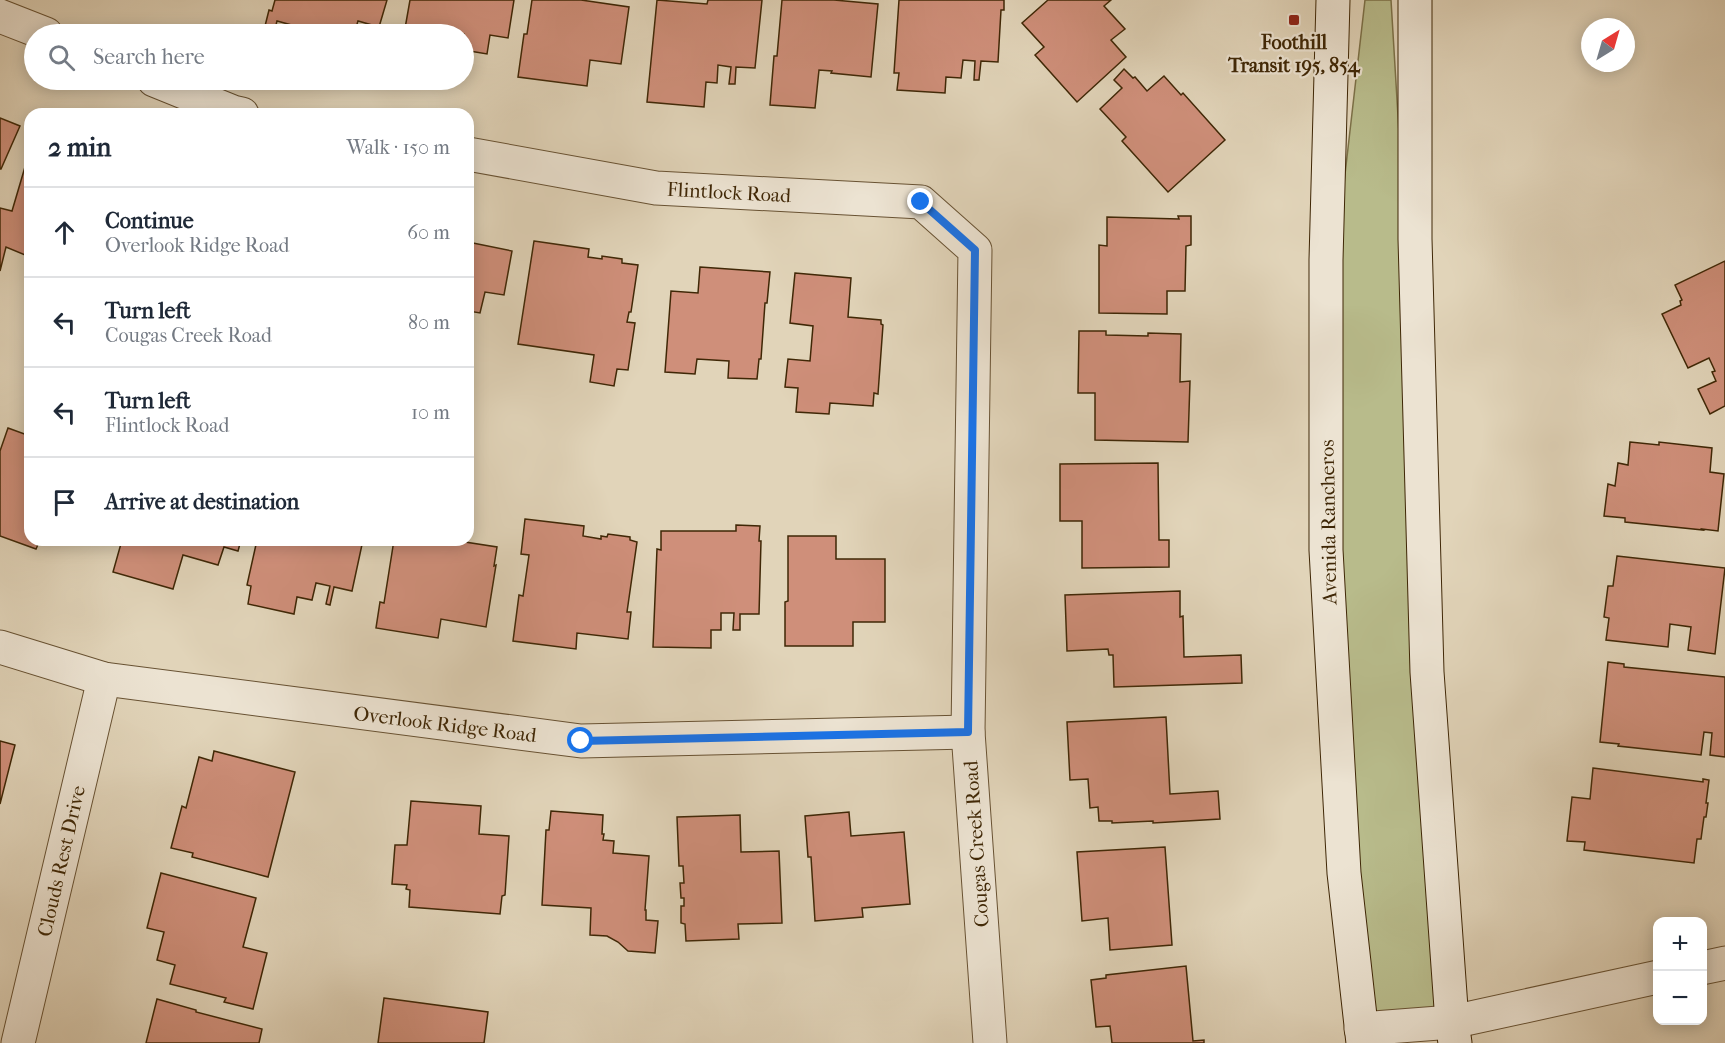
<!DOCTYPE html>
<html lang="en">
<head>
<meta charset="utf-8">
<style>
	body { margin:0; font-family:"IM FELL French Canon",serif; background:#f2f2f3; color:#1f2937 }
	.controls { position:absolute; right:18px; bottom:18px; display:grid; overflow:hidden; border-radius:12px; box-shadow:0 3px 15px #0003 }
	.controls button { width:54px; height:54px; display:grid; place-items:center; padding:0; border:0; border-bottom:2px solid #e0e1e3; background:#fff; color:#1f2937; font:30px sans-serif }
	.compass { position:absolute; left:1581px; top:18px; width:54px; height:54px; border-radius:50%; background:#fff; box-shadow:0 3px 15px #0003; rotate:37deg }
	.stop { position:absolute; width:18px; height:18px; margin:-14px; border:4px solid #1a73e8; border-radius:50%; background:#fff }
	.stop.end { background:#1a73e8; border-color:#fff; box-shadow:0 2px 6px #0008 }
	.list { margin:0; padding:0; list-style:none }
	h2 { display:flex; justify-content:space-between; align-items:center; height:78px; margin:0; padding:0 24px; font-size:26px }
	h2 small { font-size:20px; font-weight:400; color:#747a83 }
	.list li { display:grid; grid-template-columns:39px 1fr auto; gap:18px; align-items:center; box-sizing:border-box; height:90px; padding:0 24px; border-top:2px solid #e0e1e3 }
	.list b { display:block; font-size:22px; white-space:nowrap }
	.list p { margin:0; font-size:20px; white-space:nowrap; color:#747a83 }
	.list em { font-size:20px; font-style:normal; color:#747a83 }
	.icon { flex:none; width:33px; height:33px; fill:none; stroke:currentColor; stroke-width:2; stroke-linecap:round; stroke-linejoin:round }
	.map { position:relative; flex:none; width:1725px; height:1043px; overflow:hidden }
	.search { position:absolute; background:#fff; box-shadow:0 3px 15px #0003; left:24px; top:24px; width:450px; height:66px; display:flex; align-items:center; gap:15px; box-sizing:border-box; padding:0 21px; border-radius:33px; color:#747a83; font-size:22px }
	.panel { position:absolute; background:#fff; box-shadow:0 3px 15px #0003; left:24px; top:108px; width:450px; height:438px; border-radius:18px }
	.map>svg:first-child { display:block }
</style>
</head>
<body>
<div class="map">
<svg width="1725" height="1043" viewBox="0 0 1725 1043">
	<rect width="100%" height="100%" fill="#e1d4b9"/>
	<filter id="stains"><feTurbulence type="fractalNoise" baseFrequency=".00333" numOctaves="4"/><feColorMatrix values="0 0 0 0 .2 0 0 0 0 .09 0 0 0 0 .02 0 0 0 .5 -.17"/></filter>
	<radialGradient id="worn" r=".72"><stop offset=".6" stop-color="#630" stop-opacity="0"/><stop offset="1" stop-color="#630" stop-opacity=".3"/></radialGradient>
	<polygon fill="#b8bb8b" stroke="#7c7148" stroke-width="1.5" points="1365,0 1391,0 1404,216 1442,1012 1370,1012 1337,566 1333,279"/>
	<g fill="#cf8f7a" stroke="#3f2706" stroke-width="1.5">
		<polygon points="275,0 387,0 379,27 358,21 354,34 324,34 277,21 275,29 265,26 269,10 272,11"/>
		<polygon points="410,0 514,0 508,38 490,35 487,54 464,50 464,34 404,34"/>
		<polygon points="532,0 581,0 629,7 621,64 590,60 587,86 518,77 524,34 527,34"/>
		<polygon points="657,0 707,4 708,0 762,0 755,68 736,67 735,84 729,84 731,67 718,65 717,83 706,82 704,107 647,102"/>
		<polygon points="782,0 834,0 878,4 871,77 831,73 832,71 819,70 815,108 770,105 774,56 777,56"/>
		<polygon points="899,0 1004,0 1004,10 1001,10 998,62 981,61 979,80 974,80 975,61 963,60 961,78 946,77 945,93 897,90 899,73 894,73"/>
		<polygon points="1048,0 1111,0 1104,6 1125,29 1111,40 1126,57 1077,102 1035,55 1044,47 1022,23"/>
		<polygon points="1124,69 1133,78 1135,77 1147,91 1164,76 1181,95 1183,93 1225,140 1168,192 1122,141 1126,137 1100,109 1122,88 1114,80"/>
		<polygon points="0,118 20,126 1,169 0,169"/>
		<polygon points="30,150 30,257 6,247 0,271 0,208 12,211"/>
		<polygon points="1178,216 1191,216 1191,245 1186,246 1185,291 1167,291 1167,314 1099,313 1099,245 1107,246 1107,217 1179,219"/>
		<polygon points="534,241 589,249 588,257 602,259 602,256 622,259 622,263 638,265 631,312 629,312 627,322 635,323 628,370 617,369 614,386 590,382 594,355 518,344"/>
		<polygon points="468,242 512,251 504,295 485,292 480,313 469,311 468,316"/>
		<polygon points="1725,261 1725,406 1710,414 1698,389 1716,381 1712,372 1715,371 1709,358 1688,368 1662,314 1681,305 1680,301 1682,300 1675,285"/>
		<polygon points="700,267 770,272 767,303 765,303 761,359 759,359 757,379 728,378 729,361 697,359 695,374 665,372 671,291 698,293"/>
		<polygon points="795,273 851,278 848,317 881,320 881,324 883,325 878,394 874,393 873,406 830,403 829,414 796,412 798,388 785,387 788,359 810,361 813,326 790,323"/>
		<polygon points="1079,331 1106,331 1106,335 1148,336 1148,333 1181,334 1180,382 1190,381 1188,442 1095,440 1095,393 1078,393"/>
		<polygon points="8,428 30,436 30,540 40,540 36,549 0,536 0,451"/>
		<polygon points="1630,442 1659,445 1659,442 1712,448 1710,472 1724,474 1718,531 1702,529 1703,530 1625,522 1625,518 1604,516 1608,484 1615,486 1618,463 1628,465"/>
		<polygon points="1158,463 1159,540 1169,540 1169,567 1082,568 1082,521 1060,521 1060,464"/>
		<polygon points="525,519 584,526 583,536 601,539 601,536 607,537 608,534 630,537 630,540 637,542 627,612 631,612 628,639 577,633 576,649 513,641 519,595 523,596 529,555 521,554"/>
		<polygon points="736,525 760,526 759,541 761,541 759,614 740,614 740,630 733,630 734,613 721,613 721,630 711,630 711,648 653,647 657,549 661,550 661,531 736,531"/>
		<polygon points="788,536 836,536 836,559 885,559 885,622 853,622 853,646 785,646 785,602 788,601"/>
		<polygon points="122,540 241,540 238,551 224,547 218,565 183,555 173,589 113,572"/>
		<polygon points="257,540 363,540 352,591 334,587 330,605 326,604 330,586 316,583 312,600 297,597 294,614 248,604 251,586 247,585"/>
		<polygon points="394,540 452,540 497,547 494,566 496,565 486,627 441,619 438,638 376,628 380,602 384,603"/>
		<polygon points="1617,556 1725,568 1715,654 1688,650 1691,627 1670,624 1668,647 1606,640 1609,618 1604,617 1608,586 1613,586"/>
		<polygon points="1180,591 1180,617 1183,616 1184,657 1241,655 1242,683 1114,687 1113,655 1109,655 1108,649 1067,651 1065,595"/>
		<polygon points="1608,662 1624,664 1624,667 1725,677 1725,757 1710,755 1712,733 1704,732 1701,755 1618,746 1619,744 1600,742"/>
		<polygon points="1166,717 1170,794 1218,791 1220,819 1153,823 1153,821 1112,823 1112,821 1099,821 1098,807 1090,808 1088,779 1070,780 1067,722"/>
		<polygon points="0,741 15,745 0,804"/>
		<polygon points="214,751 295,772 268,877 192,857 193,853 171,848 182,806 186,808 199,757 212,761"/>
		<polygon points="1593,768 1703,782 1703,779 1709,780 1706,803 1708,803 1706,817 1704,817 1701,839 1697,839 1694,863 1584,850 1585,842 1567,841 1572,797 1590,799"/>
		<polygon points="411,801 481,806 479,834 509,836 505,895 502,896 500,914 409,907 410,890 406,889 407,885 392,884 395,845 407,845"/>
		<polygon points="551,811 603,815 602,834 604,834 603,840 614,841 613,853 649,856 645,910 646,910 646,920 658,921 655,953 628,951 618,942 607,936 590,935 591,908 542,905 546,830 549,830"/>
		<polygon points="849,812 851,836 904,832 910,904 862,908 863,917 815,921 811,857 808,857 805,816"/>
		<polygon points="740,815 741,852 779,851 782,923 738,924 739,939 686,941 685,924 681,923 681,906 684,906 684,898 681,898 680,883 684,883 683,866 679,866 677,817"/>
		<polygon points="1165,847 1172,945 1110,950 1108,918 1082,921 1077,852"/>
		<polygon points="161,873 256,898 243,947 267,953 253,1009 224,1002 226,998 170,984 175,965 157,960 164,932 147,928"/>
		<polygon points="1186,966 1193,1041 1204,1040 1204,1043 1112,1043 1110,1026 1096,1027 1091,980 1106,978 1106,975"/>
		<polygon points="384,998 488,1012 484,1043 378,1043"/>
		<polygon points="157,999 196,1010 196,1012 262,1029 259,1043 146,1043"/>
	</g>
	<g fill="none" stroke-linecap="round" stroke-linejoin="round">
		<defs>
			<g id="street">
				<polyline points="0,16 46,34"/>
				<polyline points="154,80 233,112 242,114"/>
				<polyline points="468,154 656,188 921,202 975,250 968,732 990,1043"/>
				<polyline points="0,647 104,679 581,741 968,732"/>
				<polyline points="1702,968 1725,963"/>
				<polyline points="1361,1029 1452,1022 1658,977"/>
				<polyline points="18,1043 104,679"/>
			</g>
			<g id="secondary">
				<polyline points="1333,0 1326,260 1326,550 1344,873 1363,1043"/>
				<polyline points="1415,0 1415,239 1427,672 1452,1022 1455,1043"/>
			</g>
		</defs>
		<use href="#street" stroke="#685233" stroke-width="35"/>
		<use href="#secondary" stroke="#3f2706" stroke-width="35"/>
		<use href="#street" stroke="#ece3d2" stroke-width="33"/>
		<use href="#secondary" stroke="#ece3d2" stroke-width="33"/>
	</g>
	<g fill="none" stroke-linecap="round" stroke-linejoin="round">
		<polyline stroke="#1a73e8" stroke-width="8" points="581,741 968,732 975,250 921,202"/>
	</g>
	<rect fill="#8f2418" stroke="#ece3d2" stroke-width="2" x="1288" y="14" width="12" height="12" rx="3"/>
	<g text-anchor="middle" stroke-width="4.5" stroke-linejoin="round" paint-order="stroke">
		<g font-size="20" font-weight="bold" fill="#3f2706" stroke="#ece3d2">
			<text x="1294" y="49">Foothill<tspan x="1294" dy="23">Transit 195, 854</tspan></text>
		</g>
		<g font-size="20" fill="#3f2706" stroke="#ece3d2">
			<text transform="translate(729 192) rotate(3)" y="7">Flintlock Road</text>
			<text transform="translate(1328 522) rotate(-91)" y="7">Avenida Rancheros</text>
			<text transform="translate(445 724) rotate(7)" y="7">Overlook Ridge Road</text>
			<text transform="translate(976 844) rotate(-94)" y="7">Cougas Creek Road</text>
			<text transform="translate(61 861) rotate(-77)" y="7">Clouds Rest Drive</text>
		</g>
	</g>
	<rect width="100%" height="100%" filter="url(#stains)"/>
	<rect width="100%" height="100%" fill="url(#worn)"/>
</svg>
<div class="controls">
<button>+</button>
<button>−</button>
</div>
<svg class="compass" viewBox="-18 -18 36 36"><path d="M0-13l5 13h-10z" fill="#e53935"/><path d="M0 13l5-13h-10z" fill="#747a83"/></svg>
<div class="stop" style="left:581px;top:741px"></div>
<div class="stop end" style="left:921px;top:202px"></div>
<div class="search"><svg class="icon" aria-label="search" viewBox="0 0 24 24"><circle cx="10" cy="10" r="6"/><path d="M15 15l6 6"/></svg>Search here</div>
<section class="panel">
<h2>2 min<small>Walk · 150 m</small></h2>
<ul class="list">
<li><svg class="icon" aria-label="ahead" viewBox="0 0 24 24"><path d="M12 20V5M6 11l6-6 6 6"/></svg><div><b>Continue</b><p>Overlook Ridge Road</p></div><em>60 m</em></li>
<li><svg class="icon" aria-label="left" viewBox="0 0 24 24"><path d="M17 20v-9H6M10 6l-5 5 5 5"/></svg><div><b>Turn left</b><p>Cougas Creek Road</p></div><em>80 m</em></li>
<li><svg class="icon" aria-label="left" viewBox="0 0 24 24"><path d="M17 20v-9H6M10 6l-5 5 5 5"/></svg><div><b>Turn left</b><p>Flintlock Road</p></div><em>10 m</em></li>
<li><svg class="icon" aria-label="arrive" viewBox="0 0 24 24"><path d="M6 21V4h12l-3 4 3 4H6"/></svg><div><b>Arrive at destination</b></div></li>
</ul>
</section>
</div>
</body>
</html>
